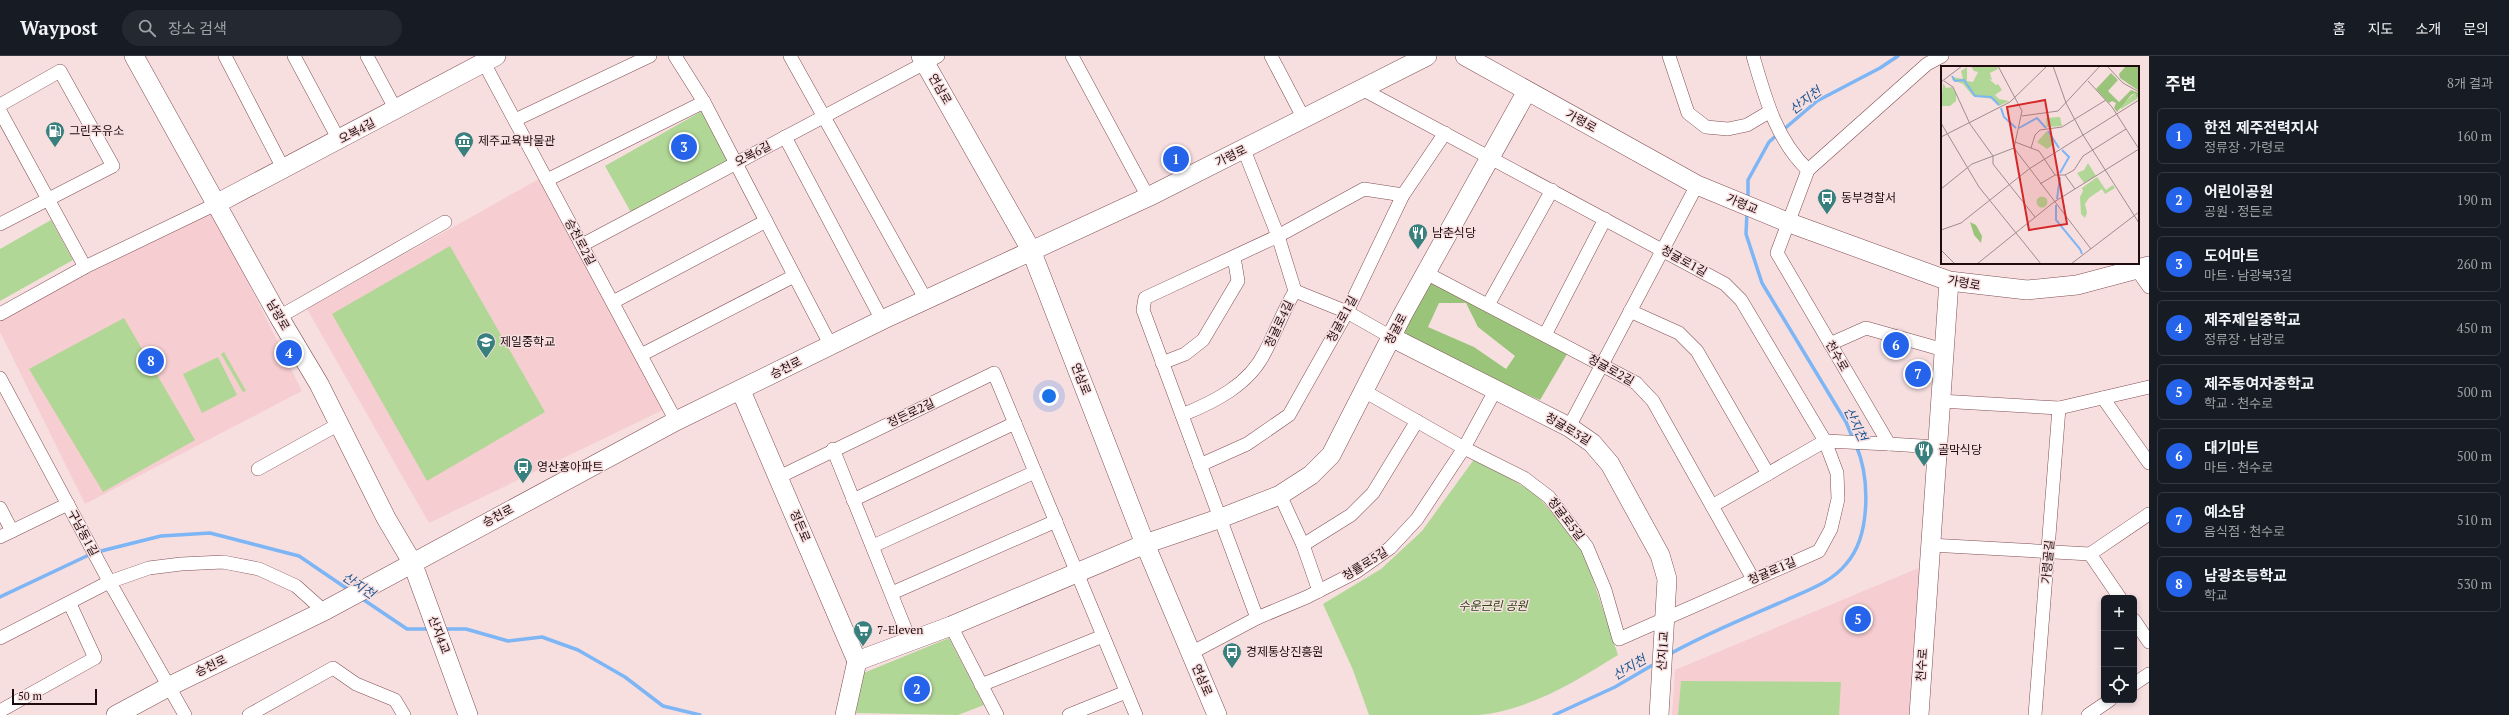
<!DOCTYPE html>
<html lang="ko">
<head>
<meta charset="utf-8">
<style>
	body { margin:0; font-family:"PT Serif","Noto Sans KR",serif; background:#242831; color:#f1f3f6 }
	.controls { position:absolute; right:12px; bottom:12px; display:grid; overflow:hidden; border-radius:6px; box-shadow:0 2px 6px #0003 }
	.controls button { width:36px; height:36px; display:grid; place-items:center; padding:0; border:0; border-bottom:1px solid #363941; background:#171b24; color:#f1f3f6; font:20px sans-serif }
	.scale { position:absolute; left:12px; bottom:10px; width:85px; box-sizing:border-box; padding-left:4px; border:2px solid #200c0f; border-top:0; font-size:11px; line-height:14px; white-space:nowrap; color:#200c0f; -webkit-text-stroke:3px #f7dfe0; paint-order:stroke }
	.you { position:absolute; left:1049px; top:340px; width:14px; height:14px; margin:-10px; border:3px solid #fff; border-radius:50%; background:#1a73e8; box-shadow:0 0 0 6px #1a73e833 }
	.badge { display:grid; place-items:center; width:26px; height:26px; border-radius:50%; background:#2563eb; color:#fff; font-size:13px; font-weight:700 }
	.pin { position:absolute; translate:-50% -50%; border:2px solid #fff; box-shadow:0 1px 4px #0006 }
	.list { margin:0; padding:0; list-style:none }
	h2 { display:flex; justify-content:space-between; align-items:center; height:52px; margin:0; padding:0 16px; font-size:17px }
	h2 small { font-size:13px; font-weight:400; color:#9ea1a6 }
	.list li { display:grid; grid-template-columns:26px 1fr auto; gap:12px; align-items:center; box-sizing:border-box; height:56px; margin:0 8px 8px; padding:0 8px; border:1px solid #363941; border-radius:6px }
	.list b { display:block; font-size:15px; white-space:nowrap }
	.list p { margin:0; font-size:13px; white-space:nowrap; color:#9ea1a6 }
	.list em { font-size:13px; font-style:normal; color:#9ea1a6 }
	.icon { flex:none; width:22px; height:22px; fill:none; stroke:currentColor; stroke-width:2; stroke-linecap:round; stroke-linejoin:round }
	.map { position:relative; flex:none; width:2149px; height:659px; overflow:hidden }
	header { display:flex; align-items:center; gap:24px; box-sizing:border-box; height:56px; padding:0 20px; background:#171b24; border-bottom:1px solid #363941 }
	header strong { font-size:19px }
	nav { display:flex; gap:22px; margin-inline-start:auto; font-size:14px }
	.search { width:280px; height:36px; background:#242831; display:flex; align-items:center; gap:10px; box-sizing:border-box; padding:0 14px; border-radius:22px; color:#9ea1a6; font-size:15px }
	main { display:flex }
	aside { flex:1; background:#171b24 }
	.map>svg:first-child { display:block }
</style>
</head>
<body>
<header>
<strong>Waypost</strong>
<div class="search"><svg class="icon" aria-label="search" viewBox="0 0 24 24"><circle cx="10" cy="10" r="6"/><path d="M15 15l6 6"/></svg>장소 검색</div>
<nav><a>홈</a><a>지도</a><a>소개</a><a>문의</a></nav>
</header>
<main>
<div class="map">
<svg width="2149" height="659" viewBox="0 0 2149 659">
	<rect width="100%" height="100%" fill="#f7dfe0"/>
	<g fill="#f6cdd0">
		<polygon points="539,123 663,354 429,467 307,253"/>
		<polygon points="213,155 302,335 85,448 0,276 0,262"/>
		<polygon points="1921,511 1911,659 1672,659 1675,614"/>
	</g>
	<g fill="#b1d796">
		<polygon points="702,55 730,106 633,160 605,110"/>
		<polygon points="51,164 73,204 0,245 0,193"/>
		<polygon points="450,190 545,356 427,425 332,258"/>
		<polygon points="124,262 195,384 103,436 29,313"/>
		<polygon points="224,296 246,335 243,336 221,298"/>
		<polygon points="218,301 237,339 202,357 183,318"/>
		<path d="M 1475,402 L 1536,438 L 1583,493 L 1618,599 C 1576,625 1530,654 1479,659 C 1443,659 1405,659 1369,659 L 1353,614 L 1323,548 L 1381,513 L 1422,475 Z"/>
		<polygon points="949,582 984,649 958,659 856,657 861,618"/>
		<polygon points="1681,625 1841,626 1839,659 1678,659"/>
	</g>
	<path fill="#9ac47a" fill-rule="evenodd" d="M 1428,224 L 1567,298 L 1540,344 L 1504,329 L 1409,280 L 1402,273 ZM 1439,247 L 1466,247 L 1478,271 L 1515,300 L 1506,313 L 1474,291 L 1428,271 Z"/>
	<g fill="none" stroke-linecap="round" stroke-linejoin="round">
		<g stroke="#7db5f5" stroke-width="3.5">
			<polyline points="1783,74 1817,45 1880,12 1898,0"/>
			<polyline points="1748,143 1748,124 1769,86 1778,78"/>
			<polyline points="1747,155 1746,178 1762,227 1846,366 1853,383"/>
			<polyline points="97,496 161,480 210,477 299,500 349,534"/>
			<polyline points="0,541 91,498"/>
			<polyline points="361,542 407,573 429,573"/>
			<polyline points="444,573 466,573 508,585 542,581 578,594 625,621 663,650 700,659"/>
			<path d="M 1668,599 C 1705,578 1745,562 1784,545 C 1805,535 1831,527 1846,508 C 1871,480 1870,422 1856,389"/>
			<polyline points="1554,659 1615,631 1656,607"/>
		</g>
		<defs>
			<g id="street">
				<polyline points="225,0 284,114"/>
				<polyline points="294,0 339,84"/>
				<polyline points="367,0 396,54"/>
				<polyline points="675,0 704,46 831,290"/>
				<polyline points="790,0 926,244"/>
				<polyline points="1072,0 1148,141"/>
				<polyline points="1271,0 1304,63"/>
				<polyline points="1669,0 1688,57 1706,71 1728,73 1747,69 1769,56"/>
				<path d="M 1753,0 C 1765,41 1776,84 1808,114"/>
				<polyline points="484,7 676,365"/>
				<polyline points="1362,33 1725,228 1741,244 1825,385 1837,417 1838,443 1831,473 1819,495 1619,583 1605,534 1587,491 1549,441 1524,422 1464,392 1364,335"/>
				<polyline points="0,49 60,15 113,110 0,168"/>
				<polyline points="0,55 85,211"/>
				<polyline points="515,64 650,0"/>
				<polyline points="785,81 882,264"/>
				<polyline points="547,124 704,46"/>
				<polyline points="582,189 938,0"/>
				<polyline points="2137,214 2149,231"/>
				<polyline points="1426,217 1636,327 1653,345 1753,523"/>
				<polyline points="1295,235 1347,256 1391,281"/>
				<polyline points="613,246 766,165"/>
				<polyline points="1488,249 1552,134"/>
				<polyline points="1630,255 1679,277 1697,295 1768,418"/>
				<polyline points="0,258 85,211 216,148"/>
				<polyline points="279,261 445,166"/>
				<polyline points="1545,279 1605,163"/>
				<polyline points="1830,288 1866,272 1944,294"/>
				<polyline points="641,299 794,220"/>
				<polyline points="1162,307 1185,298 1203,284 1238,225 1234,201"/>
				<polyline points="0,322 109,525 185,659"/>
				<polyline points="2103,342 2149,407"/>
				<polyline points="1940,345 2059,352 2149,331"/>
				<path d="M 1182,359 C 1214,346 1249,329 1265,296 C 1276,275 1283,255 1295,235 L 1278,180 L 1244,94"/>
				<polyline points="1569,371 1697,129"/>
				<polyline points="1937,391 1889,388 1777,197 1808,114 1927,8 1942,0"/>
				<polyline points="833,393 911,587"/>
				<polyline points="1200,409 1247,388 1289,359 1347,256 1403,139 1445,77"/>
				<polyline points="258,413 339,368"/>
				<polyline points="779,421 994,317 1136,659"/>
				<polyline points="1280,439 1303,489 1319,535"/>
				<polyline points="853,444 1015,367"/>
				<polyline points="1712,450 1825,385 1889,388"/>
				<polyline points="0,452 12,475"/>
				<polyline points="0,481 68,448"/>
				<polyline points="1303,489 1351,459 1373,437 1417,365"/>
				<polyline points="1930,489 2090,498 2149,458"/>
				<polyline points="873,490 1035,416"/>
				<polyline points="2090,498 2120,542"/>
				<polyline points="892,537 1056,465"/>
				<polyline points="1257,562 1143,254 1145,242 1278,180 1364,133 1403,139"/>
				<polyline points="2134,564 2149,586"/>
				<polyline points="951,570 997,659"/>
				<polyline points="0,582 109,526 149,512 181,508 223,506 259,513 296,530 324,555"/>
				<polyline points="1191,597 1257,562 1307,541 1356,516 1390,492 1417,463 1464,392 1495,335"/>
				<polyline points="2134,628 2149,618"/>
				<polyline points="981,629 1103,580"/>
				<polyline points="0,655 95,602 70,548"/>
				<polyline points="249,659 333,612 356,628 395,644 404,659"/>
				<polyline points="1069,659 1126,636"/>
				<polyline points="2035,659 2059,352"/>
				<polyline points="2088,659 2110,644"/>
			</g>
			<g id="secondary">
				<polyline points="134,0 279,261 319,328 386,462 412,506 468,659"/>
				<polyline points="921,0 1031,194 1145,488 1217,659"/>
				<polyline points="1465,0 1697,129 1787,166 1949,225 2027,234 2077,229 2149,210"/>
				<polyline points="216,148 496,0"/>
				<polyline points="1391,281 1569,371 1592,387 1610,408 1660,499 1667,523 1659,659"/>
				<polyline points="741,335 857,605"/>
				<polyline points="116,659 170,630 326,554 676,365 882,264 1148,141 1427,0"/>
				<polyline points="845,659 857,605 951,570 1145,488 1221,462 1280,439 1311,419 1331,399 1403,258 1527,35"/>
				<polyline points="1919,659 1949,225"/>
			</g>
		</defs>
		<use href="#street" stroke="#804e54" stroke-width="14"/>
		<use href="#secondary" stroke="#804e54" stroke-width="20"/>
		<use href="#street" stroke="#fff" stroke-width="13"/>
		<use href="#secondary" stroke="#fff" stroke-width="19"/>
	</g>
	<defs>
		<symbol id="fuel-pin" viewBox="-11 -11 22 30"><path d="M0 17L-7.5 6A9.5 9.5 0 1 1 7.5 6Z" fill="#38807e" stroke="#f7dfe0"/><path d="M-5.5-6h7V0h2V4h1.3V-2.5L3-4.5l.8-.8L6-3V5H2.5V1h-1V6h-7ZM-4.2-4.7v3.2H.2V-4.7Z" fill="#fff"/></symbol>
		<symbol id="museum-pin" viewBox="-11 -11 22 30"><path d="M0 17L-7.5 6A9.5 9.5 0 1 1 7.5 6Z" fill="#38807e" stroke="#f7dfe0"/><path d="M0-6L6-3V-2H-6V-3ZM-5-1h2V3h-2ZM-1-1h2V3h-2ZM3-1h2V3H3ZM-6 4H6V6H-6Z" fill="#fff"/></symbol>
		<symbol id="bus-pin" viewBox="-11 -11 22 30"><path d="M0 17L-7.5 6A9.5 9.5 0 1 1 7.5 6Z" fill="#38807e" stroke="#f7dfe0"/><path d="M-5-6H5V4H4V6H2V4H-2V6H-4V4H-5ZM-3.5-4V0h7V-4ZM-3.5 1.2v1.5H-2V1.2ZM2 1.2v1.5H3.5V1.2Z" fill="#fff"/></symbol>
		<symbol id="restaurant-pin" viewBox="-11 -11 22 30"><path d="M0 17L-7.5 6A9.5 9.5 0 1 1 7.5 6Z" fill="#38807e" stroke="#f7dfe0"/><path d="M-5-6h1v4h1v-4h1v4h1v-4h1v5L-1.5 .5V6h-2V.5L-5-1ZM5-6V6H3V1.5H1.5Q1.5-4 5-6Z" fill="#fff"/></symbol>
		<symbol id="school-pin" viewBox="-11 -11 22 30"><path d="M0 17L-7.5 6A9.5 9.5 0 1 1 7.5 6Z" fill="#38807e" stroke="#f7dfe0"/><path d="M0-5L7-2L0 1L-7-2ZM-4 1L0 2.5L4 1V4Q0 6-4 4Z" fill="#fff"/></symbol>
		<symbol id="supermarket-pin" viewBox="-11 -11 22 30"><path d="M0 17L-7.5 6A9.5 9.5 0 1 1 7.5 6Z" fill="#38807e" stroke="#f7dfe0"/><path d="M-6-5.5h2.5l.6 2H6L4.5 2H-2.5L-4.4-4H-6ZM-1.5 3.2a1.3 1.3 0 1 0 .1 0ZM3 3.2a1.3 1.3 0 1 0 .1 0Z" fill="#fff"/></symbol>
	</defs>
	<g fill-rule="evenodd">
		<use href="#fuel-pin" x="44" y="64" width="22" height="30"/>
		<use href="#museum-pin" x="453" y="74" width="22" height="30"/>
		<use href="#bus-pin" x="1816" y="131" width="22" height="30"/>
		<use href="#restaurant-pin" x="1407" y="166" width="22" height="30"/>
		<use href="#school-pin" x="475" y="275" width="22" height="30"/>
		<use href="#restaurant-pin" x="1913" y="383" width="22" height="30"/>
		<use href="#bus-pin" x="512" y="400" width="22" height="30"/>
		<use href="#supermarket-pin" x="852" y="563" width="22" height="30"/>
		<use href="#bus-pin" x="1221" y="585" width="22" height="30"/>
	</g>
	<g text-anchor="middle" stroke-width="3" stroke-linejoin="round" paint-order="stroke">
		<g font-size="12" fill="#200c0f" stroke="#f7dfe0">
			<text transform="translate(940 33) rotate(60)" y="4">연삼로</text>
			<text transform="translate(1581 65) rotate(29)" y="4">가령로</text>
			<text transform="translate(357 75) rotate(-28)" y="4">오복4길</text>
			<text transform="translate(753 98) rotate(-28)" y="4">오복6길</text>
			<text transform="translate(1231 100) rotate(-26)" y="4">가령로</text>
			<text transform="translate(1742 148) rotate(23)" y="4">가령교</text>
			<text transform="translate(580 186) rotate(62)" y="4">승천로2길</text>
			<text transform="translate(1684 205) rotate(29)" y="4">청귤로1길</text>
			<text transform="translate(1964 227) rotate(10)" y="4">가령로</text>
			<text transform="translate(278 259) rotate(60)" y="4">남광로</text>
			<text transform="translate(1342 263) rotate(-62)" y="4">청귤로1길</text>
			<text transform="translate(1279 268) rotate(-65)" y="4">청귤로4길</text>
			<text transform="translate(1396 273) rotate(-62)" y="4">청귤로</text>
			<text transform="translate(1837 300) rotate(60)" y="4">천수로</text>
			<text transform="translate(786 312) rotate(-27)" y="4">승천로</text>
			<text transform="translate(1611 314) rotate(29)" y="4">청귤로2길</text>
			<text transform="translate(1081 323) rotate(69)" y="4">연삼로</text>
			<text transform="translate(911 357) rotate(-25)" y="4">정든로2길</text>
			<text transform="translate(1568 373) rotate(31)" y="4">청귤로3길</text>
			<text transform="translate(498 460) rotate(-28)" y="4">승천로</text>
			<text transform="translate(1566 463) rotate(52)" y="4">청귤로5길</text>
			<text transform="translate(800 470) rotate(67)" y="4">정든로</text>
			<text transform="translate(83 477) rotate(62)" y="4">구남동1길</text>
			<text transform="translate(2048 506) rotate(-85)" y="4">가령골길</text>
			<text transform="translate(1365 508) rotate(-32)" y="4">청률로5길</text>
			<text transform="translate(1772 515) rotate(-23)" y="4">청귤로1길</text>
			<text transform="translate(439 579) rotate(69)" y="4">산지4교</text>
			<text transform="translate(1663 595) rotate(-86)" y="4">산지1교</text>
			<text transform="translate(1922 609) rotate(-86)" y="4">천수로</text>
			<text transform="translate(211 610) rotate(-26)" y="4">승천로</text>
			<text transform="translate(1202 624) rotate(67)" y="4">연삼로</text>
		</g>
		<g font-size="12" fill="#200c0f" stroke="#f7dfe0" text-anchor="start">
			<text x="69" y="79">그린주유소</text>
			<text x="478" y="89">제주교육박물관</text>
			<text x="1841" y="146">동부경찰서</text>
			<text x="1432" y="181">남춘식당</text>
			<text x="500" y="290">제일중학교</text>
			<text x="1938" y="398">골막식당</text>
			<text x="537" y="415">영산홍아파트</text>
			<text x="877" y="578">7-Eleven</text>
			<text x="1246" y="600">경제통상진흥원</text>
		</g>
		<g font-size="12" font-style="italic" fill="#2b4612" stroke="#f7dfe0">
			<text x="1493" y="554">수운근린 공원</text>
		</g>
		<g font-size="13" font-style="italic" fill="#1f5691" stroke="#f7dfe0">
			<text transform="translate(1805 44) rotate(-37)" y="5">산지천</text>
			<text transform="translate(1856 368) rotate(64)" y="5">산지천</text>
			<text transform="translate(359 529) rotate(34)" y="5">산지천</text>
			<text transform="translate(1629 611) rotate(-30)" y="5">산지천</text>
		</g>
	</g>
	<g transform="translate(1941 10)">
		<rect width="198" height="198" fill="#f7dfe0"/>
		<path d="M 30,0 L 56,0 L 57,3 L 49,7 L 51,14 L 48,13 L 55,19 L 57,18 L 61,24 L 54,29 L 58,33 L 68,35 L 58,40 L 52,33 L 32,30 L 22,18 L 11,14 L 12,11 L 22,13 L 20,5 L 26,1 L 26,15 L 32,16 L 37,6 L 33,5 ZM 2,17 L 5,22 L 11,21 L 15,28 L 15,35 L 9,40 L 0,40 ZM 194,27 L 196,33 L 180,43 L 179,40 ZM 119,51 L 121,60 L 106,61 L 105,52 ZM 106,65 L 113,78 L 106,83 L 96,76 ZM 147,97 L 155,110 L 143,117 L 136,107 L 143,104 ZM 156,111 L 165,124 L 172,119 L 174,122 L 164,128 L 161,123 L 148,132 L 144,138 L 146,147 L 144,152 L 140,148 L 139,131 L 142,125 L 141,122 ZM95.5 136a5.5 5.5 0 1 1 11 0a5.5 5.5 0 1 1-11 0Z" fill="#b1d796"/>
		<path d="M 185,0 L 198,0 L 198,25 L 179,12 L 178,8 ZM 170,7 L 177,14 L 167,25 L 178,36 L 190,24 L 198,27 L 196,33 L 194,27 L 190,29 L 176,46 L 173,42 L 175,37 L 171,35 L 168,37 L 155,23 ZM 29,156 L 35,159 L 41,170 L 40,177 L 33,169 Z" fill="#9ac47a"/>
		<path fill="none" stroke="#7db5f5" stroke-width="2" d="M 11,10 L 14,15 L 23,14 L 34,30 L 50,31 L 58,39M 60,42 L 63,51 L 75,62M 78,62 L 96,52 L 105,62M 107,65 L 118,82M 119,107 L 128,91 L 121,84M 116,133 L 119,111M 115,139 L 115,154 L 139,183 L 141,188"/>
		<path fill="none" stroke="#a18b8c" stroke-width="1" d="M 57,0 L 81,45 L 73,82 L 150,183M 112,0 L 125,37 L 142,69 L 198,157M 166,0 L 182,17 L 198,26M 3,15 L 12,21 L 29,58 L 52,90 L 52,98 L 94,151M 147,15 L 171,41 L 198,83M 0,16 L 21,0M 81,50 L 117,45 L 159,0M 0,57 L 38,121 L 100,198M 0,71 L 69,36 L 106,0M 74,76 L 98,85 L 114,109 L 124,109 L 133,104 L 142,90 L 185,63M 90,82 L 94,69 L 99,64 L 121,61 L 165,34M 124,109 L 134,123M 99,118 L 114,109M 0,123 L 31,98 L 73,82M 0,164 L 20,157 L 88,103 L 198,34M 0,184 L 14,198M 36,198 L 113,136 L 198,83M 130,198 L 198,146"/>
		<path fill="#d62828" fill-opacity="0.15" stroke="#d62828" stroke-width="2" d="M 104,34 L 126,158 L 88,164 L 66,41 Z"/>
		<rect width="198" height="198" fill="none" stroke="#200c0f" stroke-width="2"/>
	</g>
</svg>
<div class="controls">
<button>+</button>
<button>−</button>
<button><svg class="icon" aria-label="locate" viewBox="0 0 24 24"><circle cx="12" cy="12" r="6"/><path d="M12 2v4M12 18v4M2 12h4M18 12h4"/></svg></button>
</div>
<div class="scale">50 m</div>
<div class="you"></div>
<div class="pin badge" style="left:1176px;top:103px">1</div>
<div class="pin badge" style="left:917px;top:633px">2</div>
<div class="pin badge" style="left:684px;top:91px">3</div>
<div class="pin badge" style="left:289px;top:297px">4</div>
<div class="pin badge" style="left:1858px;top:563px">5</div>
<div class="pin badge" style="left:1896px;top:289px">6</div>
<div class="pin badge" style="left:1918px;top:318px">7</div>
<div class="pin badge" style="left:151px;top:305px">8</div>
</div>
<aside>
<h2>주변<small>8개 결과</small></h2>
<ul class="list">
<li><span class="badge">1</span><div><b>한전 제주전력지사</b><p>정류장 · 가령로</p></div><em>160 m</em></li>
<li><span class="badge">2</span><div><b>어린이공원</b><p>공원 · 정든로</p></div><em>190 m</em></li>
<li><span class="badge">3</span><div><b>도어마트</b><p>마트 · 남광북3길</p></div><em>260 m</em></li>
<li><span class="badge">4</span><div><b>제주제일중학교</b><p>정류장 · 남광로</p></div><em>450 m</em></li>
<li><span class="badge">5</span><div><b>제주동여자중학교</b><p>학교 · 천수로</p></div><em>500 m</em></li>
<li><span class="badge">6</span><div><b>대기마트</b><p>마트 · 천수로</p></div><em>500 m</em></li>
<li><span class="badge">7</span><div><b>예소담</b><p>음식점 · 천수로</p></div><em>510 m</em></li>
<li><span class="badge">8</span><div><b>남광초등학교</b><p>학교</p></div><em>530 m</em></li>
</ul>
</aside>
</main>
</body>
</html>
